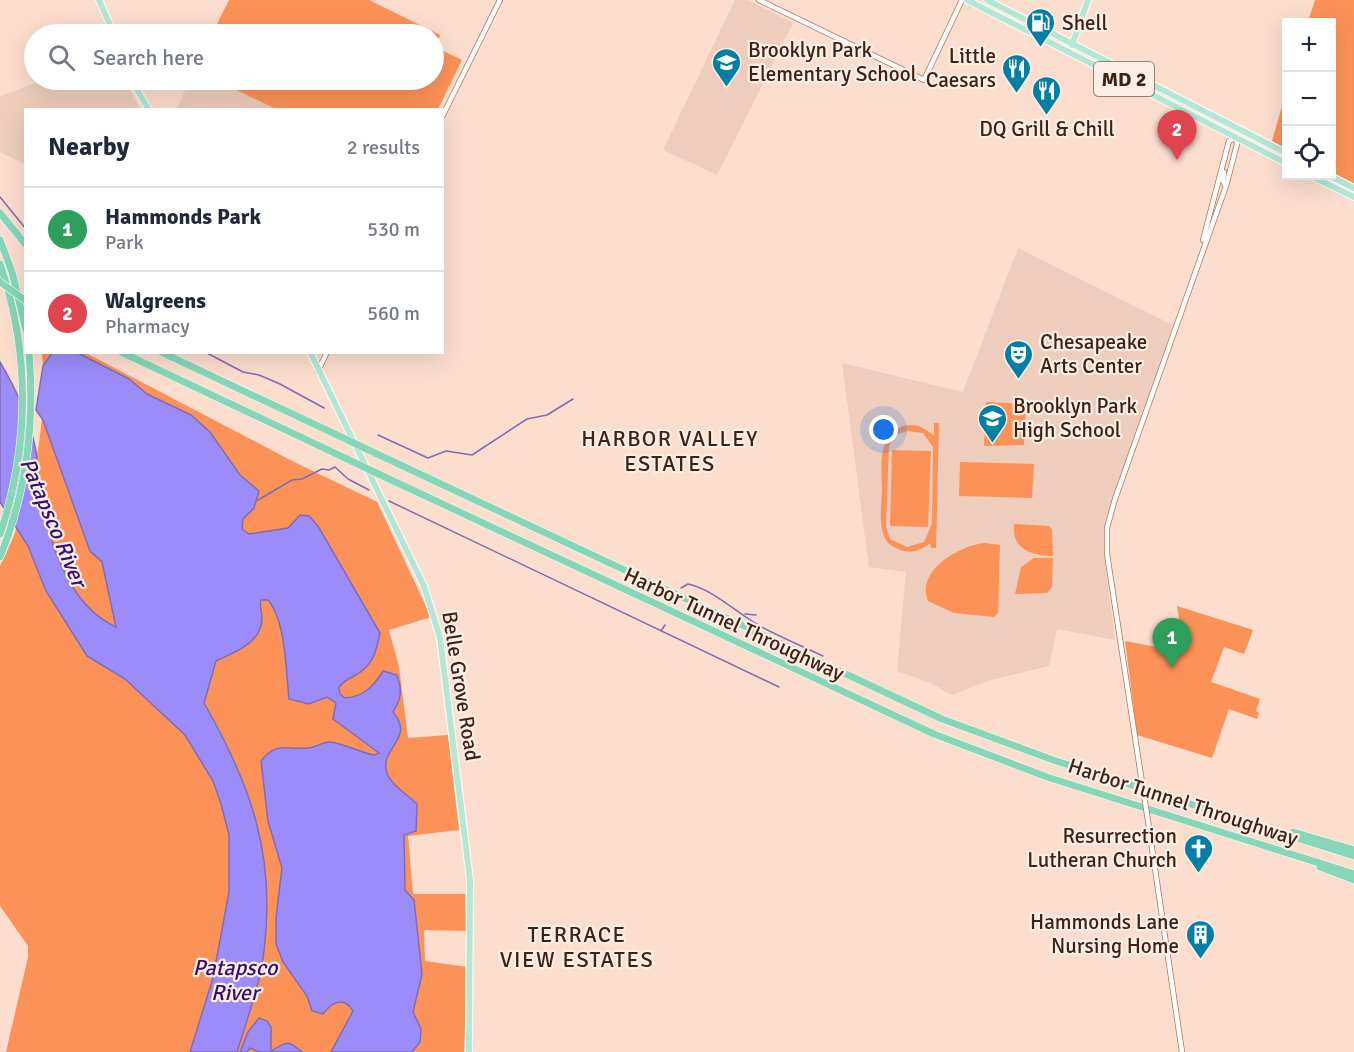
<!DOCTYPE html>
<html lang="en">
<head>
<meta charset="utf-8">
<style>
	body { margin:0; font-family:Signika,sans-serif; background:#f6f6f7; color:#1f2937 }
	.controls { position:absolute; right:18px; top:18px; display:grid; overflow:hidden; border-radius:0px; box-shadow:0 6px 24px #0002 }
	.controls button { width:54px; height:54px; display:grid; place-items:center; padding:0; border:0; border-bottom:2px solid #e0e1e3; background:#fff; color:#1f2937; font:30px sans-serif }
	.you { position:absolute; left:884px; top:430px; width:21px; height:21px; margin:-15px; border:4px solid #fff; border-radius:50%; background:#1a73e8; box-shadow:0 0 0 9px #1a73e833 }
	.badge { display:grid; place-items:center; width:39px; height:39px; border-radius:50%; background:#db2777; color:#fff; font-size:20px; font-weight:700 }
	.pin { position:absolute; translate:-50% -50px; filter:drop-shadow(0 2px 3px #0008) }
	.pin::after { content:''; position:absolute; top:32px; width:21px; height:18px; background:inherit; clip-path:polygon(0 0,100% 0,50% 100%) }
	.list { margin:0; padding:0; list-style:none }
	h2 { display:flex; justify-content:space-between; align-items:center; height:78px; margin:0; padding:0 24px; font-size:26px }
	h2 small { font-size:20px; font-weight:400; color:#747a83 }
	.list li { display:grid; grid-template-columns:39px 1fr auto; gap:18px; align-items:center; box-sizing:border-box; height:84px; padding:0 24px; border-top:2px solid #e0e1e3 }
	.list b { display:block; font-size:22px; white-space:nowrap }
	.list p { margin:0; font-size:20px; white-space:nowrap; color:#747a83 }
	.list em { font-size:20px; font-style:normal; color:#747a83 }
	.icon { flex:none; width:33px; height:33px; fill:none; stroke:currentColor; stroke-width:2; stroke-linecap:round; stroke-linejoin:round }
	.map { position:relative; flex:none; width:1354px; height:1052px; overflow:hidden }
	.search { position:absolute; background:#fff; box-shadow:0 6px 24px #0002; left:24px; top:24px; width:420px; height:66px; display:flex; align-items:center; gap:15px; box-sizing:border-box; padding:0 21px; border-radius:33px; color:#747a83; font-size:22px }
	.panel { position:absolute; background:#fff; box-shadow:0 6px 24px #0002; left:24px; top:108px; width:420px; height:246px; border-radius:0px }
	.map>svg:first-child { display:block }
</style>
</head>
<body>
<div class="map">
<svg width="1354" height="1052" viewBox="0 0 1354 1052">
	<rect width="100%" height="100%" fill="#fcddce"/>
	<g fill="#eecdbc">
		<polygon points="735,0 748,0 793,23 717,175 663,150"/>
		<polygon points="44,80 125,80 140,109 26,110 25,164 0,152 0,96"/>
		<polygon points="190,80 215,80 276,109 176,110"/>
		<polygon points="1018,248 1173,325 1107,517 1104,554 1115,640 1057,629 1049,666 987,681 952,695 931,683 897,671 906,572 869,567 842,363 963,392"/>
	</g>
	<g fill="#fc9258" fill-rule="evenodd">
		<polygon points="229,0 369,0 440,35 435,47 462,60 438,109 276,109 215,80 434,80 434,34 212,34"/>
		<polygon points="1315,0 1354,0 1354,184 1332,172 1332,22 1308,22"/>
		<polygon points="1286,92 1286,149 1272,141"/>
		<path d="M 42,353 L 86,353 L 294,462 L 377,502 L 431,617 L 389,630 L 399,667 L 408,738 L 448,735 L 459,830 L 408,836 L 413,894 L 465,894 L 466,931 L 424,930 L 425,961 L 467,967 L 464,1052 L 6,1052 L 28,957 L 28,946 L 0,906 L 0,566 C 33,501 48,426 42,353 Z"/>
		<polygon points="986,402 1026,404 1024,445 984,446"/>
		<path d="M 934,423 L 939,423 L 936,548 L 931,548 L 930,543 C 916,555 901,554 887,542 C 878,527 881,508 882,491 C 882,470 876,433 904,426 C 916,423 925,428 934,436 ZM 907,431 L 923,433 L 933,447 L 932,524 L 924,542 L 907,547 L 890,539 L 886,527 L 889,446 L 896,435 Z"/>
		<polygon points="892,450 931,451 928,527 890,526"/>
		<polygon points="960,462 1034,464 1032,498 959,496"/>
		<path d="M 1014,524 L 1049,526 L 1052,530 L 1053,556 C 1032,556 1011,549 1014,524 Z"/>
		<path d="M 985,543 L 1000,545 L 998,613 L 994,617 L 954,613 L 928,601 C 915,571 960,545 985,543 Z"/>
		<polygon points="1034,558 1053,558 1052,587 1047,593 1015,594 1021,567"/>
		<polygon points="1177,606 1253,630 1244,654 1224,647 1211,682 1260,699 1256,711 1259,713 1257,719 1229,709 1212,758 1137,735 1125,641 1167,649 1166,638 1182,638"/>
	</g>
	<g fill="#9c8cfa" stroke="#806cb5" stroke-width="1.5">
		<path d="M 52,353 L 78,353 L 129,379 L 147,394 L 191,415 L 210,432 L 240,475 L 259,491 L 254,508 L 243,519 L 242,529 L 249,534 L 288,528 L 300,515 L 309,516 L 318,526 L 380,633 C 376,653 373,666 354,676 C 348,679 344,681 339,687 L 340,694 L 345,698 C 363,697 374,686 383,671 L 397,675 C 402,690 402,698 393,712 C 416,739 378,749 387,773 C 391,785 408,795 417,804 L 416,831 L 404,835 L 405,890 L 414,900 L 422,974 L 413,1012 L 421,1029 L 420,1042 L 412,1052 L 331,1052 L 353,1011 C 344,996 332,1002 323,1014 L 312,1011 L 307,996 L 283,962 L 276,944 L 276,918 L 282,868 L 268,821 L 261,761 C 277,741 285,750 307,748 C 315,748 322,742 329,742 C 340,742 362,753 374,755 L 379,753 L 333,719 L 336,703 L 327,697 L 309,704 L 289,699 C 286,672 286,621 268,600 L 261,600 C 259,608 262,610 262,618 C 262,643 235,652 216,661 L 204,703 C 251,785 276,855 264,951 C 260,985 247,1019 237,1052 L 190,1052 L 213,978 L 229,892 L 229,835 L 221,804 L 213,781 L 185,735 L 125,679 L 87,656 L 46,591 L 28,546 L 0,502 L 0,362 C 16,389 30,420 36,451 C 38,463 37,476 39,488 C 48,538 66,604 116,627 L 102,562 L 90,551 L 43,420 L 36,410 L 43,366 Z"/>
		<path d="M 259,1018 L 267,1021 L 271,1027 L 271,1051 C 287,1043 285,1038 302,1052 L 259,1052 L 250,1048 L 247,1052 L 240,1052 L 248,1032 Z"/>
	</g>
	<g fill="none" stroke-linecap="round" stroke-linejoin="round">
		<g stroke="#806cb5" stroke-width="1.5">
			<polyline points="0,197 26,229"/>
			<polyline points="205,352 243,372 259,375 280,384 324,408"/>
			<polyline points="378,435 428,458 446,451 472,455 527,419 547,415 573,399"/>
			<polyline points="258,500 292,480 302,479 322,469 329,470 335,467 348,479 369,490"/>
			<polyline points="389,501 779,687"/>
			<path d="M 681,588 L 688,584 C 715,590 736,613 760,626 C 780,637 802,646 823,656"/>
			<polyline points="745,614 756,615"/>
			<polyline points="661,631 665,625"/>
		</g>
		<defs>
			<g id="minor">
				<polyline points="759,0 924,80 962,0"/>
				<polyline points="442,117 500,0"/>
				<polyline points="1224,172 1223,181 1226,186"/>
				<polyline points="1203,240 1229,141 1236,137"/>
				<polyline points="318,371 327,352"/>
				<polyline points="1141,776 1107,554 1107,528 1115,499 1226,186 1237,144 1236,137"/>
				<polyline points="1148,821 1182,1052"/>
			</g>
			<g id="major">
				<polyline points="99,0 114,34"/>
				<polyline points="967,0 1286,163"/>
				<polyline points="987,0 1286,153"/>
				<polyline points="1072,45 1088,0"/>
				<polyline points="131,80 149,110"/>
				<polyline points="1311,176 1354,197"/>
				<polyline points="1330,176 1354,188"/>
				<polyline points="310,352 424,586 440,638 470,880 469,1052"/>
			</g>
			<g id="highway">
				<polyline points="0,213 26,245"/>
				<polyline points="0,240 12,272 26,330"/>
				<path d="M 0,264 C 30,352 30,446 0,534"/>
				<polyline points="121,352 347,459"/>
				<polyline points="161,352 335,434"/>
				<polyline points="375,453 942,719 1053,760 1354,856"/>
				<polyline points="387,478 934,734 1047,777 1354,874"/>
				<path d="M 0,557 C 27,491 35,423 29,352"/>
				<polyline points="1293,832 1354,850"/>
				<polyline points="1320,867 1354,880"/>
			</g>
		</defs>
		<use href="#minor" stroke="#b97551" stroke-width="6"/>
		<use href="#major" stroke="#fff" stroke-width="8"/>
		<use href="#highway" stroke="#fff" stroke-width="8"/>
		<use href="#minor" stroke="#fff" stroke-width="4.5"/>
		<use href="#major" stroke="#b6e7d4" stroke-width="6"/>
		<use href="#highway" stroke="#85d7b8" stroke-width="7"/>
		<defs>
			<polyline id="minor-bridge" points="1141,776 1148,821"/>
			<g id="highway-bridge">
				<polyline points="0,282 26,301"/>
				<polyline points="335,434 375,453"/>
				<polyline points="347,459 387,478"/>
			</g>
		</defs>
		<use href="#minor-bridge" stroke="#b97551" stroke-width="6" stroke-linecap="butt"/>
		<use href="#highway-bridge" stroke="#fff" stroke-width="8" stroke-linecap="butt"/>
		<use href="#minor-bridge" stroke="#fff" stroke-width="4.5"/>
		<use href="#highway-bridge" stroke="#85d7b8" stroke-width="7"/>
	</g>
	<defs>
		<symbol id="fuel-pin" viewBox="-11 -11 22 30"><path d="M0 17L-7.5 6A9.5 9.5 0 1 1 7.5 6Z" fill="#037ea5" stroke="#feeee6"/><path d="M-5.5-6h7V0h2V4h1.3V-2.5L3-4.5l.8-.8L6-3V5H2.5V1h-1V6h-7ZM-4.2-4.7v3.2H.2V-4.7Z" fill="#fff"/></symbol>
		<symbol id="school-pin" viewBox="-11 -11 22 30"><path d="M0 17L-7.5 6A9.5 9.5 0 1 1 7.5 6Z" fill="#037ea5" stroke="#feeee6"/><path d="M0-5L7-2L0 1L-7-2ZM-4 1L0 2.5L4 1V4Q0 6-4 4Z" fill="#fff"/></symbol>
		<symbol id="restaurant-pin" viewBox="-11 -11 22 30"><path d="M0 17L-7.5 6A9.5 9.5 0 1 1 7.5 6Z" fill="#037ea5" stroke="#feeee6"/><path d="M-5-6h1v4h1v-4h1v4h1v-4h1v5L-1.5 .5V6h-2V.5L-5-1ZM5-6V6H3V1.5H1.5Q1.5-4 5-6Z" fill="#fff"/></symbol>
		<symbol id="theatre-pin" viewBox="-11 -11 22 30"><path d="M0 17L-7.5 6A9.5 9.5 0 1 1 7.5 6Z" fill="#037ea5" stroke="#feeee6"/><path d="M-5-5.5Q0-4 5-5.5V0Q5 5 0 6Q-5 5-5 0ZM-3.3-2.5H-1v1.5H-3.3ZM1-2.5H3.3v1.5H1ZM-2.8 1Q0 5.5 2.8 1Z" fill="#fff"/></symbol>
		<symbol id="church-pin" viewBox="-11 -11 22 30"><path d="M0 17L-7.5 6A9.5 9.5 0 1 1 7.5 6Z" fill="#037ea5" stroke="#feeee6"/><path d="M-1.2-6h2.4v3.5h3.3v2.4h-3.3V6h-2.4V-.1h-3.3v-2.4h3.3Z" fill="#fff"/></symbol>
		<symbol id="building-pin" viewBox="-11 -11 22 30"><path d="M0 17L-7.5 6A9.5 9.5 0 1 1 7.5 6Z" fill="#037ea5" stroke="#feeee6"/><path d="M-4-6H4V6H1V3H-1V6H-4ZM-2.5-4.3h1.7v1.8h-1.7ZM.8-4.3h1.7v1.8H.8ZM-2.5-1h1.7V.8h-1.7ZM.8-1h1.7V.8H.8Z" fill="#fff"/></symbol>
	</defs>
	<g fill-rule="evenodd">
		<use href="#fuel-pin" x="1024" y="6" width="33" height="45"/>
		<use href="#school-pin" x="710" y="46" width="33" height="45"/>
		<use href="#restaurant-pin" x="1000" y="52" width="33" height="45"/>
		<use href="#restaurant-pin" x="1030" y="74" width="33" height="45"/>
		<use href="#theatre-pin" x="1002" y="338" width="33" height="45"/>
		<use href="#school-pin" x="976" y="402" width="33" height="45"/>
		<use href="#church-pin" x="1182" y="832" width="33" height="45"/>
		<use href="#building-pin" x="1184" y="918" width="33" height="45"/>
	</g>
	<g text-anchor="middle" stroke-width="4.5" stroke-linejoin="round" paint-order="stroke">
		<rect fill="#feeee6" stroke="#785f52" stroke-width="1.5" x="1094" y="62" width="60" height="34" rx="4.5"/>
		<g font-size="20" font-weight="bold" fill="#3e2213">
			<text x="1124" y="86">MD 2</text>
		</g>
		<g font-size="21" fill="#3e2213" stroke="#feeee6" text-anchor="start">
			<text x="1062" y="30">Shell</text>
			<text x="748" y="57">Brooklyn Park<tspan x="748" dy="24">Elementary School</tspan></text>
			<text x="996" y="63" text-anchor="end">Little<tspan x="996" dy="24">Caesars</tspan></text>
			<text x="1047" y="136" text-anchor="middle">DQ Grill &amp; Chill</text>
			<text x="1040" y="349">Chesapeake<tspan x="1040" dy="24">Arts Center</tspan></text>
			<text x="1013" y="413">Brooklyn Park<tspan x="1013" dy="24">High School</tspan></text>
			<text x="1177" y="843" text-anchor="end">Resurrection<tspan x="1177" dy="24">Lutheran Church</tspan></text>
			<text x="1179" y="929" text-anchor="end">Hammonds Lane<tspan x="1179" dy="24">Nursing Home</tspan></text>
		</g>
		<g font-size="21" fill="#3e2213" stroke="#feeee6">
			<text transform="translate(734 624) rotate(25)" y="7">Harbor Tunnel Throughway</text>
			<text transform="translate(461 686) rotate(81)" y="7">Belle Grove Road</text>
			<text transform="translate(1183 802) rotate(18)" y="7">Harbor Tunnel Throughway</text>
		</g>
		<g font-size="22" letter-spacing="1.5" fill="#3e2213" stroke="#feeee6">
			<text x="670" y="446">HARBOR VALLEY<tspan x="670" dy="25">ESTATES</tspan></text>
			<text x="577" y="942">TERRACE<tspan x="577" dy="25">VIEW ESTATES</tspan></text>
		</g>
		<g font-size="22" font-style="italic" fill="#2f0f71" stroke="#feeee6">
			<text transform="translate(54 522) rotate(67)" y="8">Patapsco River</text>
			<text x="235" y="975">Patapsco<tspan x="235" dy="25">River</tspan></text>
		</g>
	</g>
</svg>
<div class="controls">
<button>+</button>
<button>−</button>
<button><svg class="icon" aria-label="locate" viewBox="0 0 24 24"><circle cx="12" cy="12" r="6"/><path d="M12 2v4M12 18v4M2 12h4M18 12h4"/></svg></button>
</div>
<div class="you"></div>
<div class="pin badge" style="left:1172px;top:668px;background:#2e9e5b">1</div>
<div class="pin badge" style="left:1177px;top:160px;background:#e0444e">2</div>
<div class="search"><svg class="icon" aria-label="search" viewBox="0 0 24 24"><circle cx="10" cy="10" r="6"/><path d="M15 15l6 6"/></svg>Search here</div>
<section class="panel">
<h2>Nearby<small>2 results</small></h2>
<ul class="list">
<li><span class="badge" style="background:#2e9e5b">1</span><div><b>Hammonds Park</b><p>Park</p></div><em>530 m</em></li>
<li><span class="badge" style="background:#e0444e">2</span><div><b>Walgreens</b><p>Pharmacy</p></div><em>560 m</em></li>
</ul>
</section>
</div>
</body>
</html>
